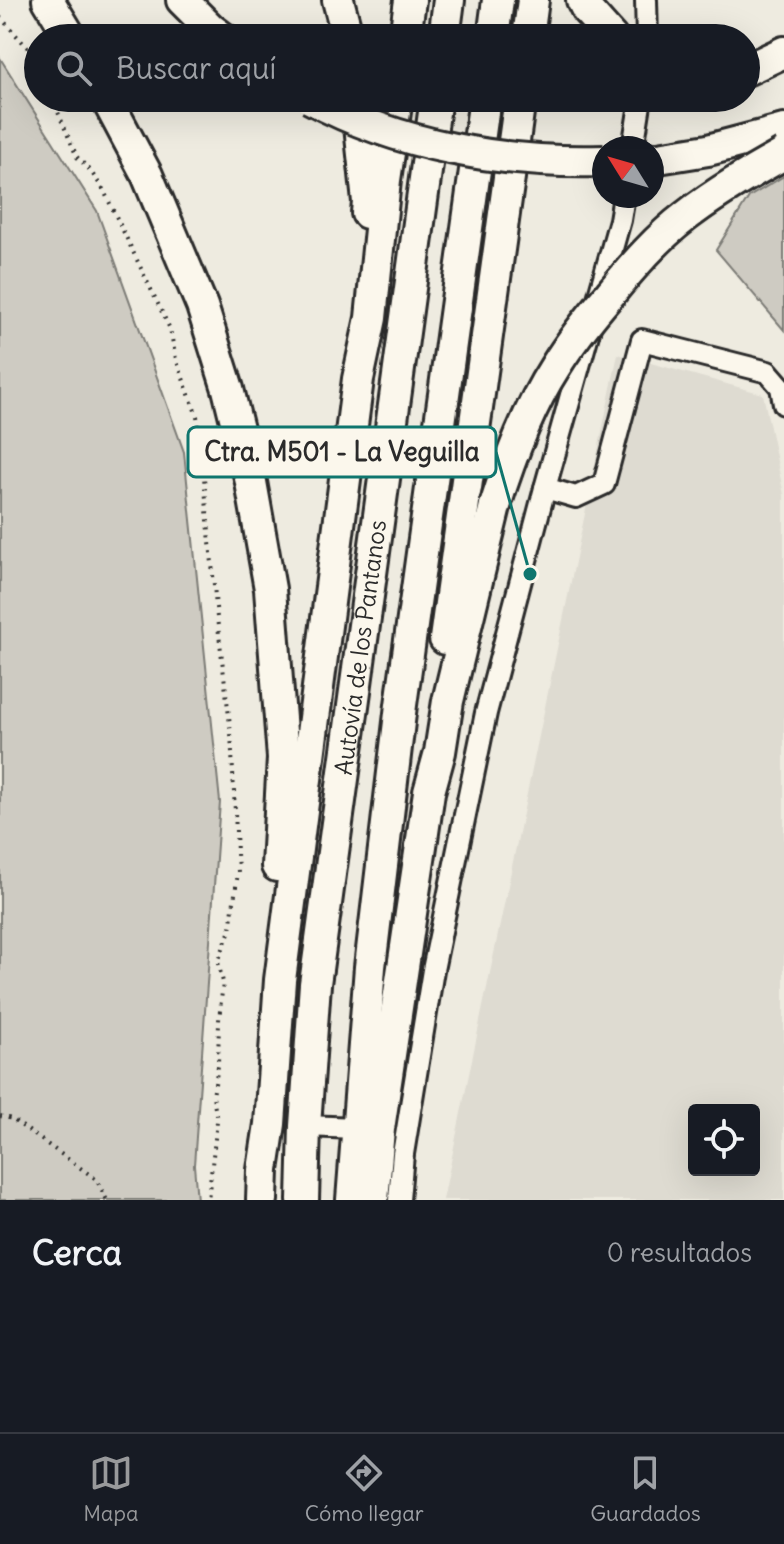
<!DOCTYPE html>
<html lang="es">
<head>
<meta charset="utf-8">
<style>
	body { margin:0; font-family:Delius,sans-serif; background:#242831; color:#f1f3f6 }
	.controls { position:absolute; right:24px; bottom:24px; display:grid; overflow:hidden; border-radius:8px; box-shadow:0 8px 32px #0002 }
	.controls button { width:72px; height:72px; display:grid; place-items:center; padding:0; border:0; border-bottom:2px solid #363941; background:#171b24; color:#f1f3f6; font:40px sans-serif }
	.compass { position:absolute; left:592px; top:136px; width:72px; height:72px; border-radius:50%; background:#171b24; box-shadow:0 8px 32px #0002; rotate:307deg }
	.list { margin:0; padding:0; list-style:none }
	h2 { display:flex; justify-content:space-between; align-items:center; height:104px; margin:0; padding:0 32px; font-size:34px }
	h2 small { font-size:26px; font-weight:400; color:#9ea1a6 }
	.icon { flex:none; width:44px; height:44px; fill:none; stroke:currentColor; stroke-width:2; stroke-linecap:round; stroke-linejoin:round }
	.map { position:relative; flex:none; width:784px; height:1200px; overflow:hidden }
	.search { position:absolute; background:#171b24; box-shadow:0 8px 32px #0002; left:24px; right:24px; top:24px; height:88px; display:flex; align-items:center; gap:20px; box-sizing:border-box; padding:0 28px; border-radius:44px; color:#9ea1a6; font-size:30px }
	.sheet { height:232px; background:#171b24 }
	nav { display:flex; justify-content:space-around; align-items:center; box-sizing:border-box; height:112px; border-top:2px solid #363941; background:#171b24; font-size:22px; color:#9ea1a6 }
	nav a { display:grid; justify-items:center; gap:4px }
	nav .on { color:#98999b }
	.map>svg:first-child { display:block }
</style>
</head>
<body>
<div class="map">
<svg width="784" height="1200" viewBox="0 0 784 1200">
	<rect width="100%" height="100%" fill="#eeebe0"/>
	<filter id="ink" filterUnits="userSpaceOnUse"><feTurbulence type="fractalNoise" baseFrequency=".0125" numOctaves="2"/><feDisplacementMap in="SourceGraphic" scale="16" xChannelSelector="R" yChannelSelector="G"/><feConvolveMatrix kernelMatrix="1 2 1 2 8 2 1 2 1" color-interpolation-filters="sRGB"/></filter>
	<g filter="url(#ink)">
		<path fill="#dedbd1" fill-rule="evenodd" d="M 618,354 L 763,394 L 784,495 L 784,1200 L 443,1200 ZM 694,1110 L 754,1110 L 754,1170 L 694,1170 Z"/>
		<g fill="#cecbc2" stroke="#7c7b76" stroke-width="2">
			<polygon points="0,58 97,211 184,452 220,802 194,1165 197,1200 0,1200"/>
			<polygon points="784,176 784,330 716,250 749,197"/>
		</g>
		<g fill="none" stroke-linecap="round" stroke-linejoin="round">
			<defs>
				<g id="minor">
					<polyline points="646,0 647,38"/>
					<polyline points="633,148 641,98"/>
					<polyline points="545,488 576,497 604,484 642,340 768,372 781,387 784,404"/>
					<polyline points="305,1126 357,1128"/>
					<polyline points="399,1200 403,1154 433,970 486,713 545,488 620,220 624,196"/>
				</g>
				<g id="highway">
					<polyline points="48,0 71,38"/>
					<polyline points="182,0 211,29 223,38"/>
					<polyline points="338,0 348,38"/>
					<polyline points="582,0 587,10 612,38"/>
					<polyline points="405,38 410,0"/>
					<polyline points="444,38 449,0"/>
					<polyline points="493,38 498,0"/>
					<polyline points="528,38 533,0"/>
					<polyline points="746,70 784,52"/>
					<polyline points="106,98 147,175 202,306 228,389 251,482 270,589 283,758 277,866"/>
					<polyline points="357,98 368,202 367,213"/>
					<polyline points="652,159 708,150 784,130"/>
					<polyline points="445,639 520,98"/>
					<polyline points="262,1200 263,1170 270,1124 280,980 358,379 371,318 385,180 397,98"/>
					<path id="s1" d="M 303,1200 L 305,1126 L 315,984 L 436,98"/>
					<polyline points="352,1200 370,967 401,705 485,98"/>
					<polyline points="373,1200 379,1129 429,792 440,752 448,701 495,506"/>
				</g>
			</defs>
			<use href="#minor" stroke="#2b2b2b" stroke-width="26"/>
			<use href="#highway" stroke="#2b2b2b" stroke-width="36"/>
			<g stroke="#2b2b2b" stroke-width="4" stroke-dasharray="2 6" stroke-linecap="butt">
				<polyline points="0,17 27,47 38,70"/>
				<polyline points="52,98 77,157 89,169 103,189 170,329 176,359 197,416 201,445 217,618 231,733 238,872 230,930 218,962 223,982 219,1020 218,1066 213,1096 217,1121 208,1200"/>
				<polyline points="0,1116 12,1119 96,1179 107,1200"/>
			</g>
			<use href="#minor" stroke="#fbf7ec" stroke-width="20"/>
			<use href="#highway" stroke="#fbf7ec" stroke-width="30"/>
			<defs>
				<g id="highway-bridge">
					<path d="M 310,98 C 399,146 503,164 604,161"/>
					<path d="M 495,506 C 510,458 528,409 555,367 C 571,341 590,317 610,294 C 633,266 657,238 686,216 C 717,192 750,173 784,154"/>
				</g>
			</defs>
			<use href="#highway-bridge" stroke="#2b2b2b" stroke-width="36" stroke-linecap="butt"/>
			<use href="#highway-bridge" stroke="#fbf7ec" stroke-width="30"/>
		</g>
	</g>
	<g text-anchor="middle" stroke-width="6" stroke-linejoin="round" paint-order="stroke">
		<g font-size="24" fill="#2b2b2b" stroke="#fbf7ec">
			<text dy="8" stroke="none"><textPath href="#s1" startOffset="556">Autovía de los Pantanos</textPath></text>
		</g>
	</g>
	<path fill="none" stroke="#0f766e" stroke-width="3" d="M530 574L496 452"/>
	<circle fill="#0f766e" stroke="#fbf7ec" stroke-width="3" cx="530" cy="574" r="8"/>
	<rect fill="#fbf7ec" stroke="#0f766e" stroke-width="3" x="188" y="427" width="308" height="50" rx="8"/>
	<g font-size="26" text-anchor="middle" font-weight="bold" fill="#2b2b2b">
		<text x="342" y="461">Ctra. M501 - La Veguilla</text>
	</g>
</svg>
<div class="controls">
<button><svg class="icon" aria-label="locate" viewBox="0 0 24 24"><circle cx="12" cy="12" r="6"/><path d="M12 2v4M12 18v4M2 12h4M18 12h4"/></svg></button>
</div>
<svg class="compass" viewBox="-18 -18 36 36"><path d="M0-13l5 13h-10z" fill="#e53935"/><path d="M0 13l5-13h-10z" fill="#9ea1a6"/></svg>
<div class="search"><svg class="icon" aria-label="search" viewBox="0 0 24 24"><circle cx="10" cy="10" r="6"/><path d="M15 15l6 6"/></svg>Buscar aquí</div>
</div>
<section class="sheet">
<h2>Cerca<small>0 resultados</small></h2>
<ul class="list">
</ul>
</section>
<nav>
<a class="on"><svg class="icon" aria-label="map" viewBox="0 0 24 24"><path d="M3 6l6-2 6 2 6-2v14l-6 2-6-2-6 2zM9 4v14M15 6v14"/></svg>Mapa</a>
<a><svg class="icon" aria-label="directions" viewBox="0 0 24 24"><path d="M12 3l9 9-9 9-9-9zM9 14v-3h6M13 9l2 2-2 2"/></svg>Cómo llegar</a>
<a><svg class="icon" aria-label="saved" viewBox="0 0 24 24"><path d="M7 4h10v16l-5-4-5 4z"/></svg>Guardados</a>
</nav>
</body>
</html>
